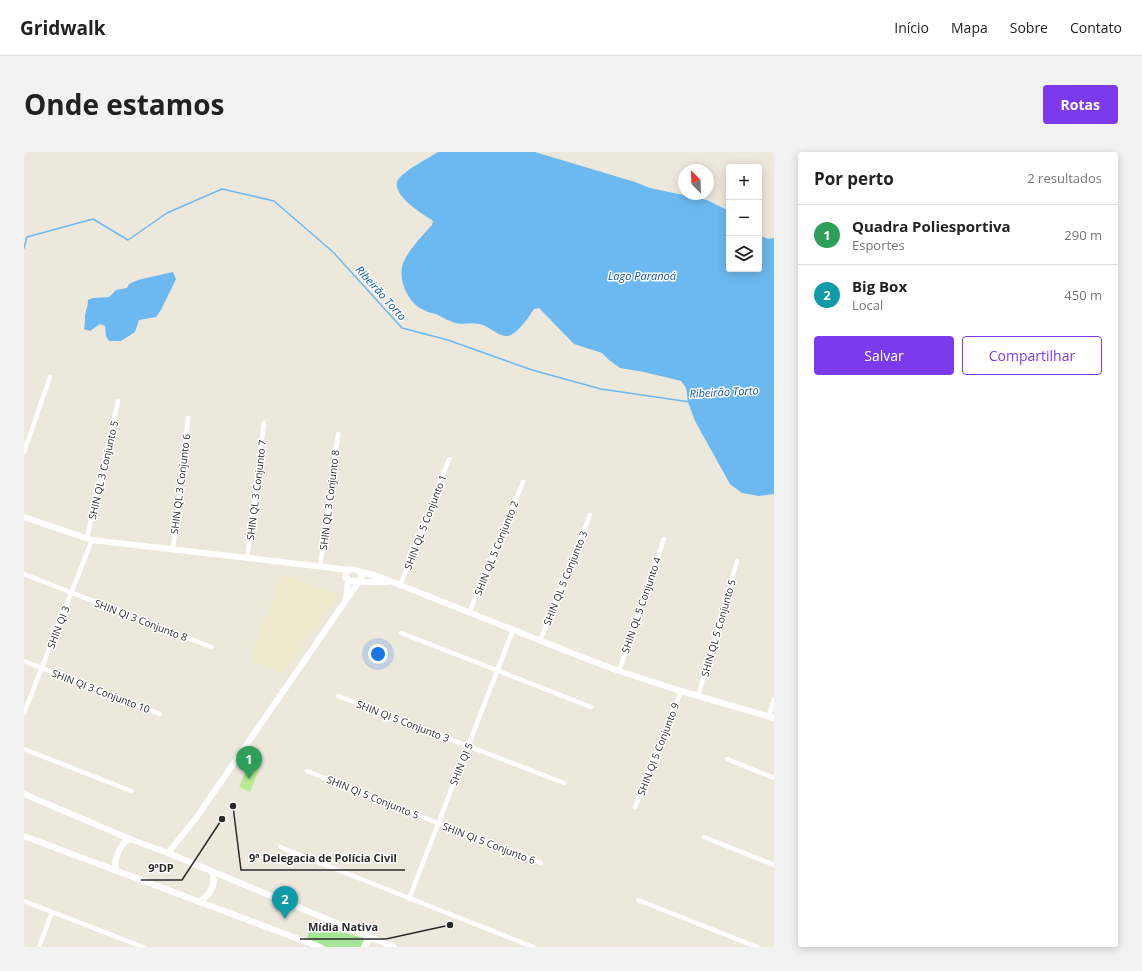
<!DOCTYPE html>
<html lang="pt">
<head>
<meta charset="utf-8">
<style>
	body { margin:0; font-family:"Open Sans",sans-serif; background:#f2f2f2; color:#222 }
	.controls { position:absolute; right:12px; top:12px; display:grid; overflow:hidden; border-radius:4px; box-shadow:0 2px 10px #0003 }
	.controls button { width:36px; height:36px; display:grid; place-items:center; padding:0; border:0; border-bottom:1px solid #e0e0e0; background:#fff; color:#222; font:20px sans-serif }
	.compass { position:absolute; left:654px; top:12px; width:36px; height:36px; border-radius:50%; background:#fff; box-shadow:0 2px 10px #0003; rotate:337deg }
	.you { position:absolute; left:354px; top:502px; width:14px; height:14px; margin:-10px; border:3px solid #fff; border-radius:50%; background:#1a73e8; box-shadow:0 0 0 6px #1a73e833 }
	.badge { display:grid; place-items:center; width:26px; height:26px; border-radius:50%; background:#7c3aed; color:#fff; font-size:13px; font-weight:700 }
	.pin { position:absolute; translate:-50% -33px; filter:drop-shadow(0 1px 2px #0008) }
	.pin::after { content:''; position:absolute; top:21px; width:14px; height:12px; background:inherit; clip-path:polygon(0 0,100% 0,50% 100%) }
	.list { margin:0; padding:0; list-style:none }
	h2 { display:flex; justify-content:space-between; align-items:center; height:52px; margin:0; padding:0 16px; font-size:17px }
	h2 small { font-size:13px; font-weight:400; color:#767676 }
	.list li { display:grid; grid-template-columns:26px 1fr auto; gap:12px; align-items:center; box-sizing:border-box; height:60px; padding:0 16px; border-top:1px solid #e0e0e0 }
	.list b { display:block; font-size:15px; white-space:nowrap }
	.list p { margin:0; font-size:13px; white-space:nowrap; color:#767676 }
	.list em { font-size:13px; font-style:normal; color:#767676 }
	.actions { display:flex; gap:8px; padding:12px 16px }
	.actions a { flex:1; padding:9px 0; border:1px solid #7c3aed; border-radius:4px; text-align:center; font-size:14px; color:#7c3aed }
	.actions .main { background:#7c3aed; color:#fff }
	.icon { flex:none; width:22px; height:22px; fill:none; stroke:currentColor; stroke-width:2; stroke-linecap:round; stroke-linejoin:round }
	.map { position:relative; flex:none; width:750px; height:795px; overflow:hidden; border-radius:4px }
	header { display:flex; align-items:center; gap:24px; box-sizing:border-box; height:56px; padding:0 20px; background:#fff; border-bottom:1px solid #e0e0e0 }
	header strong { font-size:19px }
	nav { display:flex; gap:22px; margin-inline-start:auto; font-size:14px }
	.intro { display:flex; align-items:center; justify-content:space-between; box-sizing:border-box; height:96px; padding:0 24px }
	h1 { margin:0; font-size:28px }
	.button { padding:10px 18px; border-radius:4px; background:#7c3aed; color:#fff; font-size:14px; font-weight:700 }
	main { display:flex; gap:24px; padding:0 24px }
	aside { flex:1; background:#fff; border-radius:4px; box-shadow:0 2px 10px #0003 }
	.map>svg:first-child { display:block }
</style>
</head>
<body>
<header>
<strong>Gridwalk</strong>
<nav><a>Início</a><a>Mapa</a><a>Sobre</a><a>Contato</a></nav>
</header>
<div class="intro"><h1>Onde estamos</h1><a class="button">Rotas</a></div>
<main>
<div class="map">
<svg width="750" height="795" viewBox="0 0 750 795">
	<rect width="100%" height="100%" fill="#ede8dc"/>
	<polygon fill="#efe9cb" points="259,423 314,441 259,521 225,509"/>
	<polygon fill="#a4e597" points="289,770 302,774 302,776 340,786 337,795 303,795 283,786"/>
	<polygon fill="#b7ec92" points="224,614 235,618 226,640 215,635"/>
	<g fill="#6cb8f1">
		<path d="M 414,0 L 511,0 L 611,30 L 626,36 L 683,48 L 705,59 L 705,117 L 735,117 L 735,83 L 744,87 L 750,86 L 750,342 L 735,344 L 718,341 L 706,332 L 671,269 L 664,250 L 662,236 L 657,229 L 620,220 L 596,216 L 585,208 L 578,201 L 550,192 L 515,156 L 510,157 C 505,165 492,184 483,184 C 475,185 464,173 455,172 C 447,170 439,173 431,171 C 425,169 420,166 414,163 C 410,161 404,161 400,158 C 385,152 375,130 378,115 C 381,101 399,83 408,73 L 409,70 L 408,68 C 398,62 366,42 374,28 C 379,19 405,6 414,0 Z"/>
		<path d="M 149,120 L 152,127 L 137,158 L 132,165 L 115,168 L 111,180 L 97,189 L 85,189 L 82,184 L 81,174 L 76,172 L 66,179 L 60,177 C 61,172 61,169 61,164 C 62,158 64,154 64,148 L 69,146 L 85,145 L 92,138 L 103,136 L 105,132 L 114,128 Z"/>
	</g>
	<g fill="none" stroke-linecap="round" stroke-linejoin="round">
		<polyline stroke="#6cb8f1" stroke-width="1.5" points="0,96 3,85 69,67 104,88 143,61 198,37 250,49 309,100 378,176 424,188 508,218 577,237 666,250"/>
		<g stroke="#fff" stroke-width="4.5">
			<polyline points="0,300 26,225"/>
			<polyline points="63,386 94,249"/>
			<polyline points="149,397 164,266"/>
			<polyline points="223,406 240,271"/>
			<polyline points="296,415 314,282"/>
			<polyline points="0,422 187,495"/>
			<polyline points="376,434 425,307"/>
			<polyline points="445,461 499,330"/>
			<polyline points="377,481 567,555"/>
			<polyline points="516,489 566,363"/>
			<polyline points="0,509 136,562"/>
			<polyline points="595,519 640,387"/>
			<polyline points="314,544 540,631"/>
			<polyline points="674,544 713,409"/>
			<polyline points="0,561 68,388"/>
			<polyline points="745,564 750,547"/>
			<polyline points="0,597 107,639"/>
			<polyline points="703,607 750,626"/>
			<polyline points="283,619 414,671 517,711"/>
			<polyline points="611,655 657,539"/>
			<polyline points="680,685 750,713"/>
			<polyline points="256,695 509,795"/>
			<polyline points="385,747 489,478"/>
			<polyline points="614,748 733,795"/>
			<polyline points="0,749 119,795"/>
			<polyline points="15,795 28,760"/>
		</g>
		<g stroke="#fff" stroke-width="6">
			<polyline points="0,365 68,388 326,418"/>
			<polyline points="334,419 356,425 555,504 595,519 657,539 750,566"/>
			<polyline points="335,429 340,430 364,430"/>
			<polyline points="322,448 324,428"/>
			<polyline points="0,642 106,687 144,701 370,795"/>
			<polyline points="0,684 296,795"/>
			<path d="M 144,701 L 172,666 L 338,425 L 337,421 C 332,417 326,416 322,420 L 321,425 L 327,429 L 334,429"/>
			<path d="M 93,719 C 88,710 96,691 106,687"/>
			<path d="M 175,750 C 186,743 193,733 188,720"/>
			<polyline points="340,795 344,789 348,786"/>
		</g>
	</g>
	<g text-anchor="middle" stroke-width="3" stroke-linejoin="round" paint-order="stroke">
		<g font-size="10" fill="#2a2a2a" stroke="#fff">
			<text transform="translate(79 318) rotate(-77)" y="4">SHIN QL 3 Conjunto 5</text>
			<text transform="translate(156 332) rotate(-83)" y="4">SHIN QL 3 Conjunto 6</text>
			<text transform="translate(232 338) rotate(-83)" y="4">SHIN QL 3 Conjunto 7</text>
			<text transform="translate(305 348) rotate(-83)" y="4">SHIN QL 3 Conjunto 8</text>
			<text transform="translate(401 370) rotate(-69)" y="4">SHIN QL 5 Conjunto 1</text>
			<text transform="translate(472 396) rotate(-68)" y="4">SHIN QL 5 Conjunto 2</text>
			<text transform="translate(541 426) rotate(-68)" y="4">SHIN QL 5 Conjunto 3</text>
			<text transform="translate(617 453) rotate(-71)" y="4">SHIN QL 5 Conjunto 4</text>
			<text transform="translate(117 468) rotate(21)" y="4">SHIN QI 3 Conjunto 8</text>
			<text transform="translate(34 475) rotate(-69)" y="4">SHIN QI 3</text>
			<text transform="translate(694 476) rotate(-74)" y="4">SHIN QL 5 Conjunto 5</text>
			<text transform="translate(77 539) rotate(21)" y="4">SHIN QI 3 Conjunto 10</text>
			<text transform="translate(379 569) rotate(21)" y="4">SHIN QI 5 Conjunto 3</text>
			<text transform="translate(634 597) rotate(-69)" y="4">SHIN QI 5 Conjunto 9</text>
			<text transform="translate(437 612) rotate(-68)" y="4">SHIN QI 5</text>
			<text transform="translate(349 645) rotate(22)" y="4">SHIN QI 5 Conjunto 5</text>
			<text transform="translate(465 691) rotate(21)" y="4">SHIN QI 5 Conjunto 6</text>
		</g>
		<g font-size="11" font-style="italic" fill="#0a539e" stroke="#fff">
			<text x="618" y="128">Lago Paranoá</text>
			<text transform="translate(357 141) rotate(48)" y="4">Ribeirão Torto</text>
			<text transform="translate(700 240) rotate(-3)" y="4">Ribeirão Torto</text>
		</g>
	</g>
	<path fill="none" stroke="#2a2a2a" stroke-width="1.5" d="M209 654L217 718H381M198 667L158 728H117M426 773L362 787H276"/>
	<g fill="#2a2a2a" stroke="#fff" stroke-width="1.5">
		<circle cx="209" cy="654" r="4"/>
		<circle cx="198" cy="667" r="4"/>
		<circle cx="426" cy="773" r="4"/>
	</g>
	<g font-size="11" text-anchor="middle" font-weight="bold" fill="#2a2a2a" stroke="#fff" stroke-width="3" stroke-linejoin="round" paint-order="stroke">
		<text x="299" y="710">9ª Delegacia de Polícia Civil</text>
		<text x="137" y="720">9ªDP</text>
		<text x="319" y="779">Mídia Nativa</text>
	</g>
</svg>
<div class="controls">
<button>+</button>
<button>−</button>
<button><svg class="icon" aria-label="layers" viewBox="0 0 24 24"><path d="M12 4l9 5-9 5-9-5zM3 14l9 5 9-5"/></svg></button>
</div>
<svg class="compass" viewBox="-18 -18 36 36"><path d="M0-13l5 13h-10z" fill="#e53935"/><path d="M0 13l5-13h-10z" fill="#767676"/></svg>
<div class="you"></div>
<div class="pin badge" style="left:225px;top:627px;background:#2e9e5b">1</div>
<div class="pin badge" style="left:261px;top:767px;background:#0f9aa8">2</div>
</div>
<aside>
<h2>Por perto<small>2 resultados</small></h2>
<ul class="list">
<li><span class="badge" style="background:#2e9e5b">1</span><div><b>Quadra Poliesportiva</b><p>Esportes</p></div><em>290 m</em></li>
<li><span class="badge" style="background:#0f9aa8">2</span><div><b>Big Box</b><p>Local</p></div><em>450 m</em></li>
</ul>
<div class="actions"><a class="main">Salvar</a><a>Compartilhar</a></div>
</aside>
</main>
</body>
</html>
